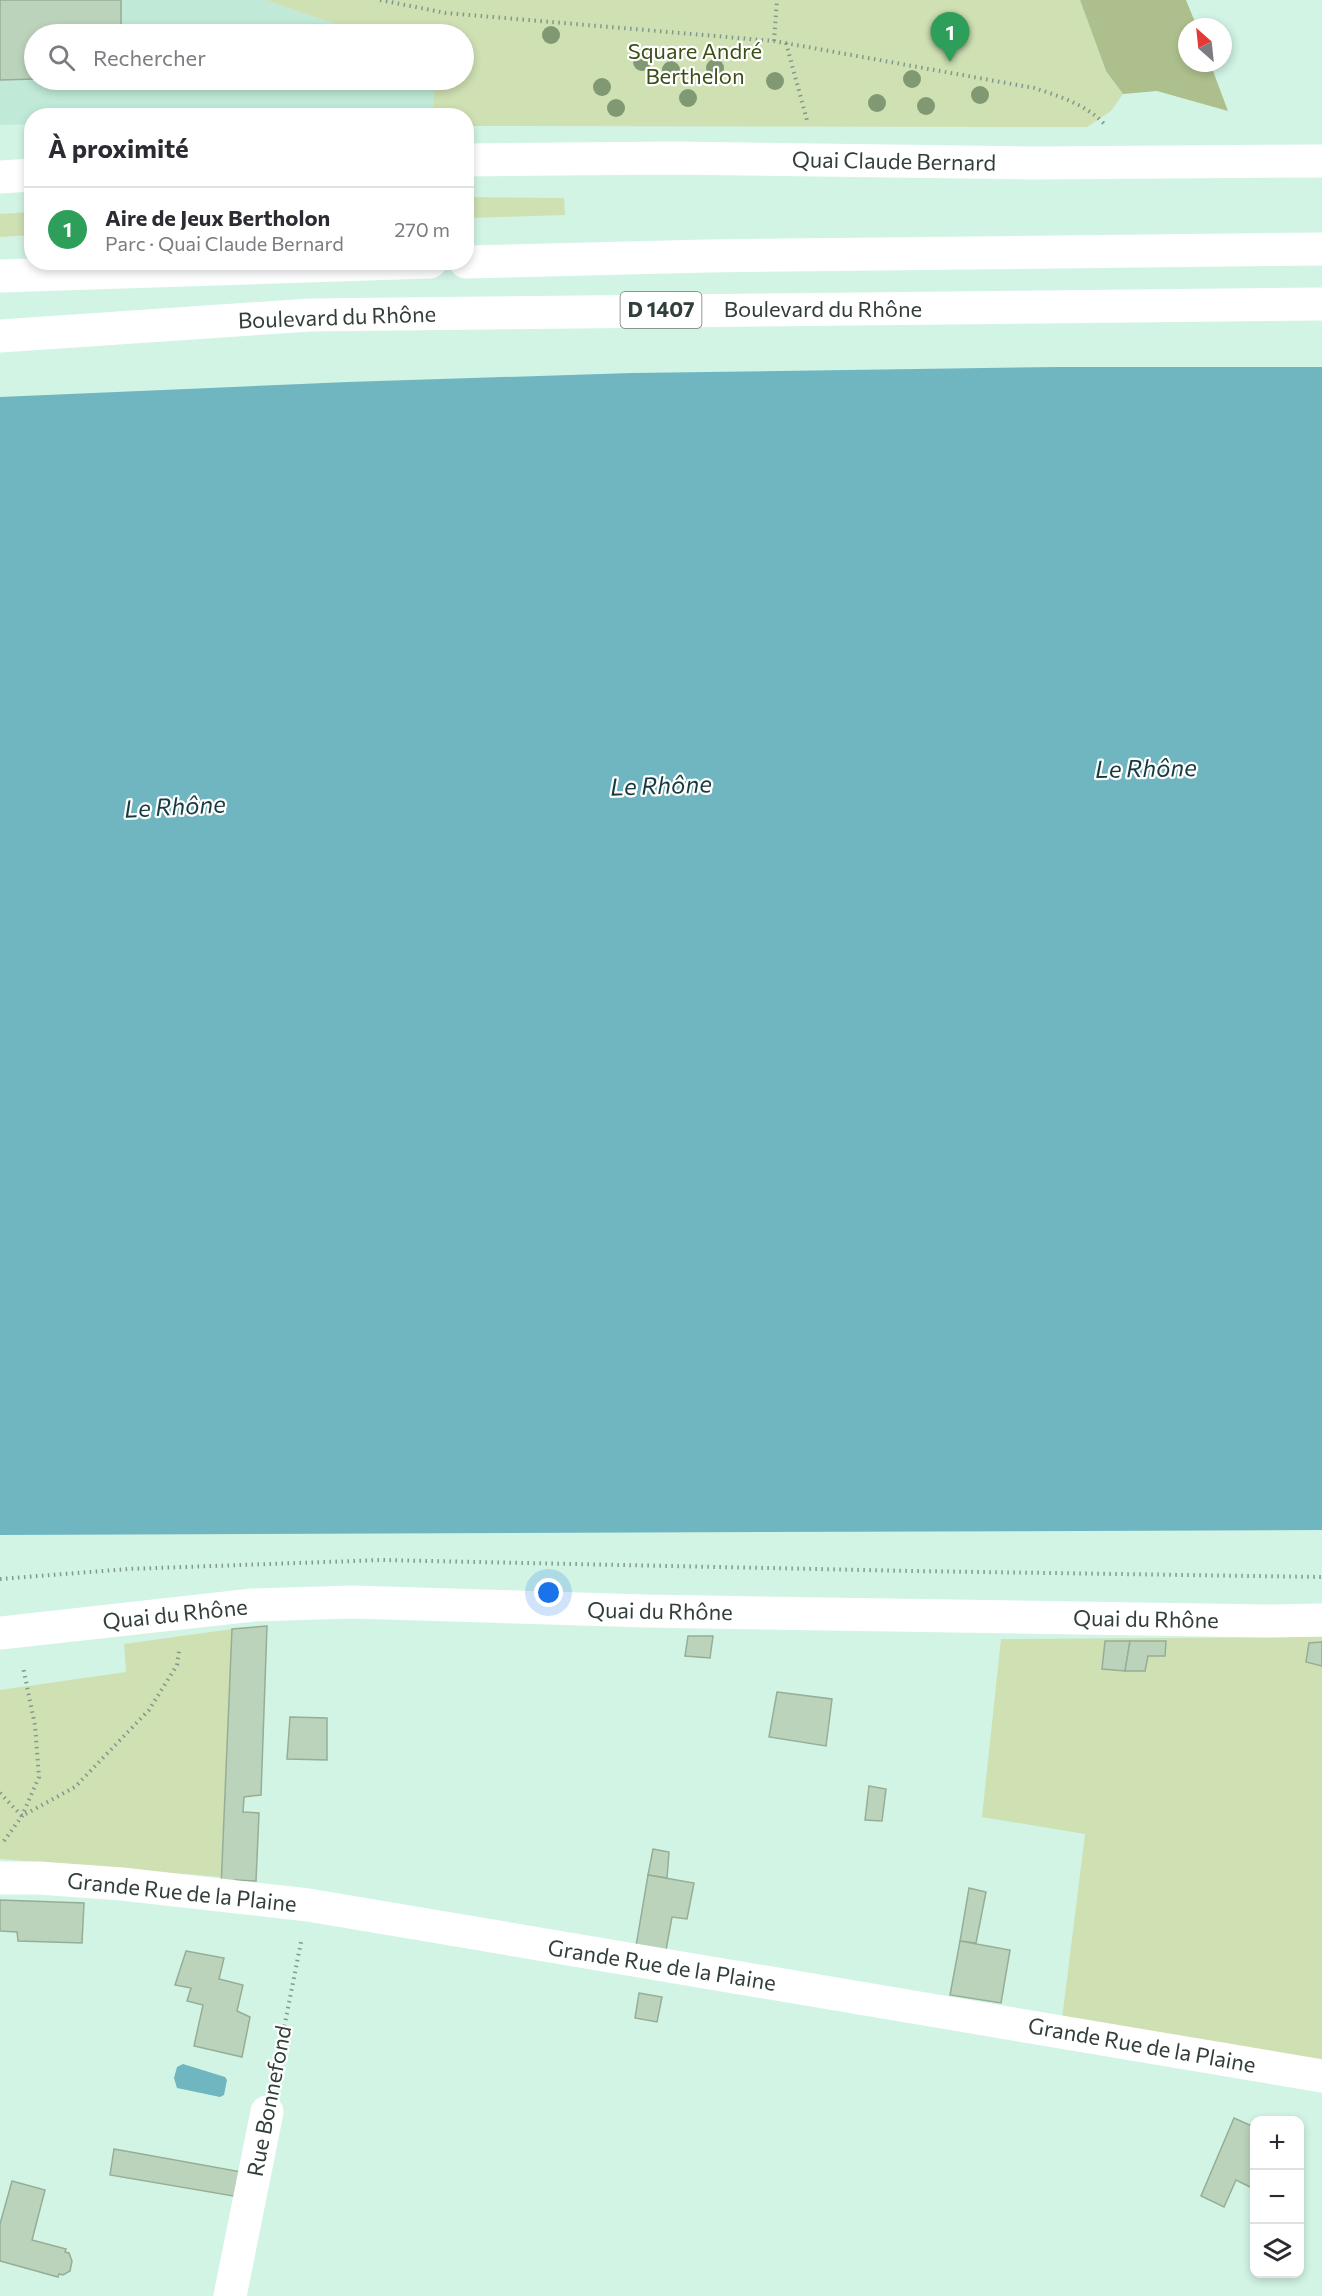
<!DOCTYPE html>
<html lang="fr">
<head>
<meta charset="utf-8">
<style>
	body { margin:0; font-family:Commissioner,sans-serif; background:#f7f7f7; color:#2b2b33 }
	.controls { position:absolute; right:18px; bottom:18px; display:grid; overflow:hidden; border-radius:12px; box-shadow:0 3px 9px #0003 }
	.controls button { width:54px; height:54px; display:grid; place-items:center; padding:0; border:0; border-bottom:2px solid #e1e1e2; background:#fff; color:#2b2b33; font:30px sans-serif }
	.compass { position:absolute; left:1178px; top:18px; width:54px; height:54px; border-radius:50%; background:#fff; box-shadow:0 3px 9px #0003; rotate:333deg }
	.you { position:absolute; left:549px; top:1593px; width:21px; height:21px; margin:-15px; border:4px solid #fff; border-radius:50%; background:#1a73e8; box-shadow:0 0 0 9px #1a73e833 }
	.badge { display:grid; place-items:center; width:39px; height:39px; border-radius:50%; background:#0f766e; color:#fff; font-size:20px; font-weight:700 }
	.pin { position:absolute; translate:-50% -50px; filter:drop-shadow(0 2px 3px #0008) }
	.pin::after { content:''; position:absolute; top:32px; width:21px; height:18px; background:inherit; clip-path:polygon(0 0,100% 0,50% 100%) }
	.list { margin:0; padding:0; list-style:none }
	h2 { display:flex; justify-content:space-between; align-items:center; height:78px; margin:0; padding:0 24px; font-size:26px }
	h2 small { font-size:20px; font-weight:400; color:#7c7c81 }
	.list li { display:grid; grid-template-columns:39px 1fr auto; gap:18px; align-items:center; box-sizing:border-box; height:84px; padding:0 24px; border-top:2px solid #e1e1e2 }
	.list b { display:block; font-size:22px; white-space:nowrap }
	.list p { margin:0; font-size:20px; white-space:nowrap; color:#7c7c81 }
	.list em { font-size:20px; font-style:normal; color:#7c7c81 }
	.icon { flex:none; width:33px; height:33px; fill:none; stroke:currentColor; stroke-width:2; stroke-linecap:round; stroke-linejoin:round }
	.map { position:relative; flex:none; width:1322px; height:2296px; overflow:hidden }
	.search { position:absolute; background:#fff; box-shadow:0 3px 9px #0003; left:24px; top:24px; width:450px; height:66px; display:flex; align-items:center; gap:15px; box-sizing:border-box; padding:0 21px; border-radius:33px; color:#7c7c81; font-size:22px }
	.panel { position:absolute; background:#fff; box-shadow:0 3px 9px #0003; left:24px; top:108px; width:450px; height:162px; border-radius:24px }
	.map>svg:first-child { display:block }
</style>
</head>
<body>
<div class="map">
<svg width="1322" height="2296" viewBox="0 0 1322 2296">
	<rect width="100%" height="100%" fill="#d2f4e5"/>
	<polygon fill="#c0ead7" points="0,0 266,0 320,19 378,34 34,34 34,80 434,80 434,115 32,116 31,124 0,125"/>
	<g fill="#cfe0b3">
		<polygon points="266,0 1080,0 1106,71 1123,94 1111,111 1087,127 467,126 466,116 434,115 434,80 464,80 464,34 378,34 320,19"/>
		<polygon points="466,197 564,198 565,215 467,218"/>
		<polygon points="31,212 31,235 0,237 0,214"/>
		<polygon points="232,1629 221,1877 0,1859 0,1690 126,1672 124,1644"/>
		<polygon points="1322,1637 1322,2062 1062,2019 1085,1834 982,1817 1001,1639"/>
	</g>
	<polygon fill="#adbf8c" points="1080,0 1186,0 1197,27 1187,27 1187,63 1210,63 1228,111 1157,91 1123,94 1106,71"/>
	<g fill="#6fb6c1">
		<polygon points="1059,367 1322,367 1322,1530 0,1535 0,397 348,382 632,373"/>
		<polygon points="183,2064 225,2077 227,2080 224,2095 220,2097 177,2088 174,2078 177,2067"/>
	</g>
	<g fill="#bbd3bb" stroke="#96ad96" stroke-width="1.5">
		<polygon points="0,0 121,0 121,34 34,34 34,79 0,80"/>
		<polygon points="267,1626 261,1795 244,1797 243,1812 259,1813 256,1881 235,1880 235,1886 221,1888 232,1629"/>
		<polygon points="688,1636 713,1636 710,1658 685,1656"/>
		<polygon points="1105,1641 1130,1641 1125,1671 1102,1669"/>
		<polygon points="1130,1641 1166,1641 1165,1656 1148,1656 1145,1671 1125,1671"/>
		<polygon points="1322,1642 1322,1666 1306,1662 1309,1643"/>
		<polygon points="777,1692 832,1699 826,1746 769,1737"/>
		<polygon points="290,1717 327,1718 327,1760 287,1759"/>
		<polygon points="869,1786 886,1789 882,1821 865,1820"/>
		<polygon points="653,1849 669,1852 667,1878 648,1875"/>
		<polygon points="648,1875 694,1883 687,1919 672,1917 666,1950 636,1946"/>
		<polygon points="969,1888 986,1892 976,1943 960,1941"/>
		<polygon points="0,1900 84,1903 82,1943 18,1941 17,1932 0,1931"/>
		<polygon points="960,1941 1010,1950 1001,2003 950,1995"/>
		<polygon points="186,1951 224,1958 219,1979 243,1985 237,2011 250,2017 242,2057 194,2046 203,2005 187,2001 191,1988 175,1985"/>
		<polygon points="639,1993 662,1997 657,2022 635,2018"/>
		<polygon points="1234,2118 1254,2127 1254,2189 1236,2180 1224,2207 1201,2196"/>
		<polygon points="114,2149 242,2172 239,2197 110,2175"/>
		<polygon points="12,2181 45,2190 32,2240 66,2249 65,2252 69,2253 72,2261 70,2271 63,2275 59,2274 58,2277 0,2261 0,2224"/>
	</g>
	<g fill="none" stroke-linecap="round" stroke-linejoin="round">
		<g stroke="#81988d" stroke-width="4" stroke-dasharray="1.5 4.5" stroke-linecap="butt">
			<path d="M 380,0 L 446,13 L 774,41 L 1034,88 C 1059,96 1088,105 1106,126"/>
			<polyline points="774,41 777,0"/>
			<polyline points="786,43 808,124"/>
			<polyline points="0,1579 128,1569 382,1560 912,1571 1322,1577"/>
			<polyline points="0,1793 22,1816 75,1787 149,1710 177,1665 179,1651"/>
			<polyline points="4,1841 22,1816 39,1777 35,1725 23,1667"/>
			<polyline points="274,2079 301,1942"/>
		</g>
		<g stroke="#fff" stroke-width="33">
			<polyline points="0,1633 253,1605 352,1602 645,1611 1267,1621 1322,1620"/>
			<polyline points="0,1878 39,1878 122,1884 308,1905 1322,2076"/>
			<polyline points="230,2296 267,2112"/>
		</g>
		<g stroke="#fff" stroke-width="33">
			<polyline points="466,160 672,158 1034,163 1322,161"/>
			<polyline points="0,177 32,175"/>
		</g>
		<g stroke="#fff" stroke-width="33">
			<polyline points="466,262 707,256 1322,249"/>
			<polyline points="0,276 430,262"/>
			<polyline points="0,336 310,315 1322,304"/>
		</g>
	</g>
	<g fill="#809973">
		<circle cx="950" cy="32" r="9"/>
		<circle cx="551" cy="35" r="9"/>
		<circle cx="642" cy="62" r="9"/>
		<circle cx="715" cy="68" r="9"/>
		<circle cx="671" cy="70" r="9"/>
		<circle cx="912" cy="79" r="9"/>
		<circle cx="775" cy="81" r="9"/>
		<circle cx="602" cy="87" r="9"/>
		<circle cx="980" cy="95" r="9"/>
		<circle cx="688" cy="98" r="9"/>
		<circle cx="877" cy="103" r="9"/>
		<circle cx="926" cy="106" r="9"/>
		<circle cx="616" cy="108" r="9"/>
	</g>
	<g text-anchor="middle" stroke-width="4.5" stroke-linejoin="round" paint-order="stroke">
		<rect fill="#fff" stroke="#707974" stroke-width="1.5" x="620.5" y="292" width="81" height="36" rx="4.5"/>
		<g font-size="21" font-weight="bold" fill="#323f39">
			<text x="661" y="317">D 1407</text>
		</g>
		<g font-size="22" fill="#3d4e16" stroke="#fff">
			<text x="695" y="59">Square André<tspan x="695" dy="25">Berthelon</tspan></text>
		</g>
		<g font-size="22" fill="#323f39" stroke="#fff">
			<text transform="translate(894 161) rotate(1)" y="8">Quai Claude Bernard</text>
			<text x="823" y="317">Boulevard du Rhône</text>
			<text transform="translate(337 317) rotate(-2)" y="8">Boulevard du Rhône</text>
			<text transform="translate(660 1611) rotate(1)" y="8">Quai du Rhône</text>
			<text transform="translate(175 1614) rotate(-6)" y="8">Quai du Rhône</text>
			<text transform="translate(1146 1619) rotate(1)" y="8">Quai du Rhône</text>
			<text transform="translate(182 1892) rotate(6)" y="8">Grande Rue de la Plaine</text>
			<text transform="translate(662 1965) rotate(9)" y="8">Grande Rue de la Plaine</text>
			<text transform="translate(1142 2045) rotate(10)" y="8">Grande Rue de la Plaine</text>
			<text transform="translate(269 2101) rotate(-79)" y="8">Rue Bonnefond</text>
		</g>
		<g font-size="24" font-style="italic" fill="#163a3f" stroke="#fff">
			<text transform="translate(1146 769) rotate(-1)" y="8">Le Rhône</text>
			<text transform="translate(661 786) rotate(-2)" y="8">Le Rhône</text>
			<text transform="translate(175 807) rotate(-3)" y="8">Le Rhône</text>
		</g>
	</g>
</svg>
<div class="controls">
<button>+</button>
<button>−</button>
<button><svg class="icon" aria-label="layers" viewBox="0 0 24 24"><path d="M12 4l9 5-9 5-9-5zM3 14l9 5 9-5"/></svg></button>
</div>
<svg class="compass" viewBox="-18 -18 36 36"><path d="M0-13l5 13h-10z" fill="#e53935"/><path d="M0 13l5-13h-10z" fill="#7c7c81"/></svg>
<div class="you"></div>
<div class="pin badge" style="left:950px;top:62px;background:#2e9e5b">1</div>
<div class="search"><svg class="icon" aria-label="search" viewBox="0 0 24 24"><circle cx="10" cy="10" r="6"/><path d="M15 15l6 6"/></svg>Rechercher</div>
<section class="panel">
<h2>À proximité<small></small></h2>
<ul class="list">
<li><span class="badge" style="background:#2e9e5b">1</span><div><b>Aire de Jeux Bertholon</b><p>Parc · Quai Claude Bernard</p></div><em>270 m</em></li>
</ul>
</section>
</div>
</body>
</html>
